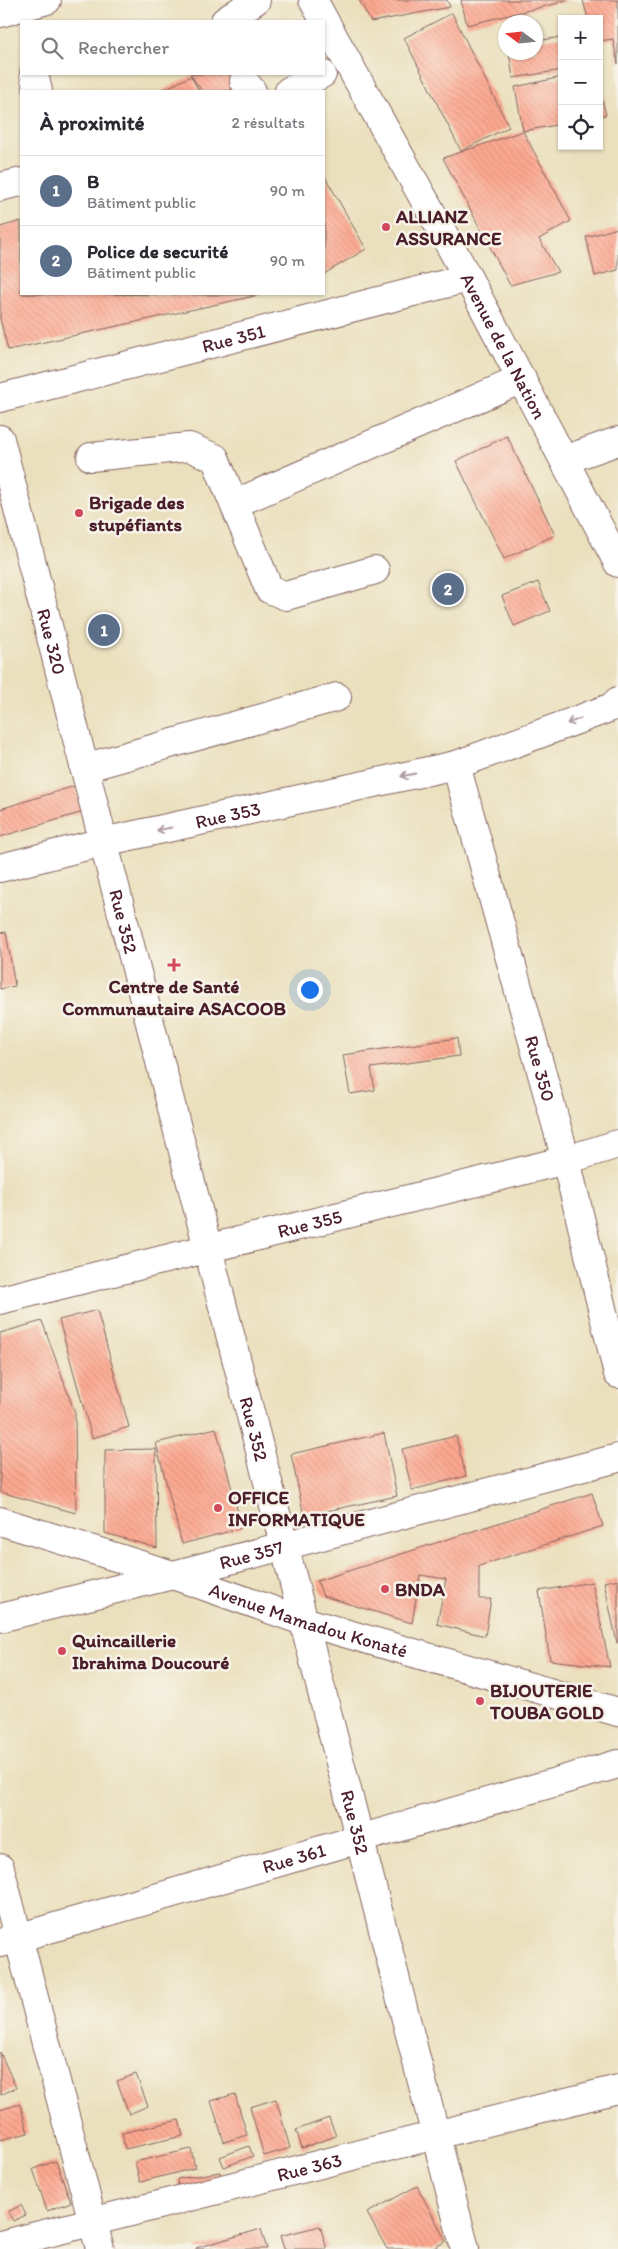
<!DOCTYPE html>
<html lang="fr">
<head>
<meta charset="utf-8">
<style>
	body { margin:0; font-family:Itim,sans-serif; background:#f7f7f7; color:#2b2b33 }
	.controls { position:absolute; right:15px; top:15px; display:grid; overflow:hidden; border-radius:0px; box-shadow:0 1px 4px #0004 }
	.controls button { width:45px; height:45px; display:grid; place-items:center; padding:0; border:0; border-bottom:1px solid #e1e1e2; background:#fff; color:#2b2b33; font:25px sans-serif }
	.compass { position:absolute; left:498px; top:15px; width:45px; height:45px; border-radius:50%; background:#fff; box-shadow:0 1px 4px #0004; rotate:285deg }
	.you { position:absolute; left:309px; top:989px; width:18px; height:18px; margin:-12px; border:4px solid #fff; border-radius:50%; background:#1a73e8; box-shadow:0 0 0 8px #1a73e833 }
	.badge { display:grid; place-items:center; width:32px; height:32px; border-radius:50%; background:#d1495b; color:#fff; font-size:16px; font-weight:700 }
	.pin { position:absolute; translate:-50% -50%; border:2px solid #fff; box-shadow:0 1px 5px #0006 }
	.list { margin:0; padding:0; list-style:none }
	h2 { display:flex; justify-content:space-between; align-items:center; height:65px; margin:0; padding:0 20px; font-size:21px }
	h2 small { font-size:16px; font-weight:400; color:#7c7c81 }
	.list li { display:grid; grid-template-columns:32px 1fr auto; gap:15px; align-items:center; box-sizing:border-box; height:70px; padding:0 20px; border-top:1px solid #e1e1e2 }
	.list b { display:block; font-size:19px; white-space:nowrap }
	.list p { margin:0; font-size:16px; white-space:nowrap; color:#7c7c81 }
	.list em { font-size:16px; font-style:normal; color:#7c7c81 }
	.icon { flex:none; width:28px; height:28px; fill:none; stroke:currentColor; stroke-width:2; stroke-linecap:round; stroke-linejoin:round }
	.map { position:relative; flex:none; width:618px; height:2249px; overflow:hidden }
	.search { position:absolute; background:#fff; box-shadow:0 1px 4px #0004; left:20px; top:20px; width:305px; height:55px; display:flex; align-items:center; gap:12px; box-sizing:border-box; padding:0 18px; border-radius:0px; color:#7c7c81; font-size:19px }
	.panel { position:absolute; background:#fff; box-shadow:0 1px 4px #0004; left:20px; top:90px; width:305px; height:205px; border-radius:0px }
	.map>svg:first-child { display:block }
</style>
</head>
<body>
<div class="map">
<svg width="618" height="2249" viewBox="0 0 618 2249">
	<defs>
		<pattern id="building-back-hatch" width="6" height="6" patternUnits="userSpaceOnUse" patternTransform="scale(1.25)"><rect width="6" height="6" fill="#fda890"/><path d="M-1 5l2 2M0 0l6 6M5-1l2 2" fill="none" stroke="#da907c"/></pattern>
	</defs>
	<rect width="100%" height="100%" fill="#f7f3e8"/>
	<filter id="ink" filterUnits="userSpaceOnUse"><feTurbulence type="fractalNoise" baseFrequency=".02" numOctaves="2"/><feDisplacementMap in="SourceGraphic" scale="10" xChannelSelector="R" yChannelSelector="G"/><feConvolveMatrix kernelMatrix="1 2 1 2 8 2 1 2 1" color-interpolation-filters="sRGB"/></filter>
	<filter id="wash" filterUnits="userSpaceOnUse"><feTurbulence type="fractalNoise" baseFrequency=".0096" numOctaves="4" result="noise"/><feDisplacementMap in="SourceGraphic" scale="20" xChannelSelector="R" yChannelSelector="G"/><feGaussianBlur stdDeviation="1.12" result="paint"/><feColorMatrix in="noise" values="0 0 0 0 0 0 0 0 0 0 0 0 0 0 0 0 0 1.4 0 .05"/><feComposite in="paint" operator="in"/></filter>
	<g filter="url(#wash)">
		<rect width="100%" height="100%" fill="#ebe0bd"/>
		<g id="blocks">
			<g fill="url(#building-back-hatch)">
				<polygon points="359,0 447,0 450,7 371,22"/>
				<polygon points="461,0 567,0 567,1 467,25"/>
				<polygon points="583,0 618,0 618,64 613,39 599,41 599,19 588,19"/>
				<polygon points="452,13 509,127 461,151 404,38"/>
				<polygon points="562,37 562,70 513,78 509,52 536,52 536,41"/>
				<polygon points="190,74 256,74 229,91 202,91"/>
				<polygon points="191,76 199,91 161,91"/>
				<polygon points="562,77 562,124 523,131 571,221 539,239 558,272 510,285 443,158 523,131 515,87"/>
				<polygon points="599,87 606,115 599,116"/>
				<polygon points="324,175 366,249 324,274"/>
				<polygon points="21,221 21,294 259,295 8,350 0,319 0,227"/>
				<polygon points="618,228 618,270 595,276 586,237"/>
				<polygon points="507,436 555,535 504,559 456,461"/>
				<polygon points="538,582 550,611 514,626 502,596"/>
				<polygon points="75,786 83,812 0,837 0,809"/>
				<polygon points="6,932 15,986 0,989 0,933"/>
				<polygon points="457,1038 459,1056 371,1068 375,1090 350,1094 343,1055"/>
				<polygon points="97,1310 129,1427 92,1438 59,1320"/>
				<polygon points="42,1321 75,1413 76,1513 0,1492 0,1333"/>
				<polygon points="216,1428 242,1528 182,1544 156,1443"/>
				<polygon points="384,1433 397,1496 304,1516 291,1454"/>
				<polygon points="456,1436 466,1476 412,1490 402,1449"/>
				<polygon points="156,1449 157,1548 105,1533 105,1450"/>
				<polygon points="592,1493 603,1526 479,1566 479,1599 491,1599 485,1636 437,1624 446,1579 420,1575 412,1623 323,1596 317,1581"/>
				<polygon points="618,1579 618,1643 617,1643 604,1582"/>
				<polygon points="592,1582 610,1667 550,1660 539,1591"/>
				<polygon points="0,2052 16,2088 0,2095"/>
				<polygon points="136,2074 148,2106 129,2114 117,2081"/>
				<polygon points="235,2094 247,2135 224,2142 211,2101"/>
				<polygon points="276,2099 290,2148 264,2156 250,2107"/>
				<polygon points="20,2104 28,2133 0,2140 0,2110"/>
				<polygon points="329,2118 336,2136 302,2148 296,2130"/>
				<polygon points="179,2120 183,2136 125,2149 122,2133"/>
				<polygon points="249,2146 253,2156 224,2167 220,2157"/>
				<polygon points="191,2149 195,2168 140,2182 135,2162"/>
				<polygon points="56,2161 71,2202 47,2211 33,2169"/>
				<polygon points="220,2172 222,2183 179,2190 177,2179"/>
				<polygon points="417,2186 446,2241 432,2249 387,2249 367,2213"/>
				<polygon points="21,2205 26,2215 13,2221 8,2212"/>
				<polygon points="320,2226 327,2249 284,2249 280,2236"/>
				<polygon points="261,2229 267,2249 196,2249 196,2248"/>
			</g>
		</g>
	</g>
	<g filter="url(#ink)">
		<use href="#blocks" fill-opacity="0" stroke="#82635e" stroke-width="1"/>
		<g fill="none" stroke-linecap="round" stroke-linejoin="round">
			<defs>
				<g id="minor">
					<path id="s1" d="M 313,0 L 468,278 L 618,563"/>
					<polyline points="0,13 47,0"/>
					<polyline points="225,21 256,0"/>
					<polyline points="34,74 38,91"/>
					<polyline points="244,81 252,91"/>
					<polyline points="289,91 322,74"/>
					<polyline points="0,187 21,182"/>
					<path id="s2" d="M 0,398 L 468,278"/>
					<path id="s3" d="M 0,439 L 465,2249"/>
					<polyline points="91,457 189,447 215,458 269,589 286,596 375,570"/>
					<polyline points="564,460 618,441"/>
					<polyline points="234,504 522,379"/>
					<path id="s4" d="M 456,765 L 566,1160 L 618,1374"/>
					<polyline points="84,768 337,697"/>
					<path id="s5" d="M 0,868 L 103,842 L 456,765 L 612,707 L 618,701"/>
					<path id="s6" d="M 0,1300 L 566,1160 L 618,1144"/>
					<path id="s7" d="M 0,1618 L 173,1575 L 618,1458"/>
					<polyline points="0,1868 100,2249"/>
					<path id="s8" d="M 0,1943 L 618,1764"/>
					<path id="s9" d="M 0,2245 L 618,2089"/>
				</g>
				<g id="major">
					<path id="s10" d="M 0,1521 L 173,1575 L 303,1621 L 618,1712"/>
				</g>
			</defs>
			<use href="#minor" stroke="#82635e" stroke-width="30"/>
			<use href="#major" stroke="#82635e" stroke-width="30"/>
			<use href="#minor" stroke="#fff" stroke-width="28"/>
			<use href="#major" stroke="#fff" stroke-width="28"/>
		</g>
		<defs><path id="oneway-shaft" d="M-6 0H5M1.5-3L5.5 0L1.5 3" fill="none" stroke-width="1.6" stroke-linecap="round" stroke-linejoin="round" transform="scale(1.25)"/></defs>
		<g stroke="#ae9aa0">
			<use href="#oneway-shaft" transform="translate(574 721) rotate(160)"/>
			<use href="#oneway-shaft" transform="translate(408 775) rotate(168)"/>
			<use href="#oneway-shaft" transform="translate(164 829) rotate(168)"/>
		</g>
	</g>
	<g fill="#d1495b" stroke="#f7f3e8" stroke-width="2">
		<circle cx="386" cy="227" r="5"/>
		<circle cx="79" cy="513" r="5"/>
		<path d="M171.5 957.5h5v5h5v5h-5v5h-5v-5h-5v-5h5z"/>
		<circle cx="218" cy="1508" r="5"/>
		<circle cx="385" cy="1589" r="5"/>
		<circle cx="62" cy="1651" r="5"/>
		<circle cx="480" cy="1701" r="5"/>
	</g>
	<g text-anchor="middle" stroke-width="5" stroke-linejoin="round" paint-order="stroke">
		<g font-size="19" font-weight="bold" fill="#4a1f2b" stroke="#f7f3e8" text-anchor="start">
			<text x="396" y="223">ALLIANZ<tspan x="396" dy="22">ASSURANCE</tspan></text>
			<text x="89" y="509">Brigade des<tspan x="89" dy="22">stupéfiants</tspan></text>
			<text x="174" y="993" text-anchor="middle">Centre de Santé<tspan x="174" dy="22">Communautaire ASACOOB</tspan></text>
			<text x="228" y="1504">OFFICE<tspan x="228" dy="22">INFORMATIQUE</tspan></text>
			<text x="395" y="1596">BNDA</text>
			<text x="72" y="1647">Quincaillerie<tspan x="72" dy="22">Ibrahima Doucouré</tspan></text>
			<text x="490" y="1697">BIJOUTERIE<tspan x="490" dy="22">TOUBA GOLD</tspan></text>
		</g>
		<g font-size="19" fill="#4a1f2b" stroke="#f7f3e8">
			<text dy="7" stroke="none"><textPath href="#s2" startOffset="241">Rue 351</textPath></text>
			<text dy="7" stroke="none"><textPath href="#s1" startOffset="395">Avenue de la Nation</textPath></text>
			<text dy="7" stroke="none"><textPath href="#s3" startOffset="209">Rue 320</textPath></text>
			<text dy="7" stroke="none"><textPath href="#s5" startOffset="234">Rue 353</textPath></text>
			<text dy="7" stroke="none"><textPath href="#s3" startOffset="498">Rue 352</textPath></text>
			<text dy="7" stroke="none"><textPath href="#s4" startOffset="315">Rue 350</textPath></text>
			<text dy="7" stroke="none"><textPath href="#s6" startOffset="319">Rue 355</textPath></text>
			<text dy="7" stroke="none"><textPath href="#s3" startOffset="1022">Rue 352</textPath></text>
			<text dy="7" stroke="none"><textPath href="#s7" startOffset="259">Rue 357</textPath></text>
			<text dy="7" stroke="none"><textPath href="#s10" startOffset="324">Avenue Mamadou Konaté</textPath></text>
			<text dy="7" stroke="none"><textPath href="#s3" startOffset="1428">Rue 352</textPath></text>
			<text dy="7" stroke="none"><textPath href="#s8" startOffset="306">Rue 361</textPath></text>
			<text dy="7" stroke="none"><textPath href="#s9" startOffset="319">Rue 363</textPath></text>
		</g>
	</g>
</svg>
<div class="controls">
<button>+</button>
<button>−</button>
<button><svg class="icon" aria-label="locate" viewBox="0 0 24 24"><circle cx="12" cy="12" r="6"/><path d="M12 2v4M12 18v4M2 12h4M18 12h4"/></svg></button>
</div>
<svg class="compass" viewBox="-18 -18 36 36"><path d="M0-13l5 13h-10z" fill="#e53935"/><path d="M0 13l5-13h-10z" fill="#7c7c81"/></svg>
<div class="you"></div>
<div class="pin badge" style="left:104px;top:630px;background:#5c6f8a">1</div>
<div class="pin badge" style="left:448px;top:589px;background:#5c6f8a">2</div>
<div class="search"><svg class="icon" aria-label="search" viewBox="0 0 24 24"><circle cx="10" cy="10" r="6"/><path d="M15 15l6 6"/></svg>Rechercher</div>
<section class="panel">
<h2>À proximité<small>2 résultats</small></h2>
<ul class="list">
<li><span class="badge" style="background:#5c6f8a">1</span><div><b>B</b><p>Bâtiment public</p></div><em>90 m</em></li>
<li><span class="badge" style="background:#5c6f8a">2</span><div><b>Police de securité</b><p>Bâtiment public</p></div><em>90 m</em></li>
</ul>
</section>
</div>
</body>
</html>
